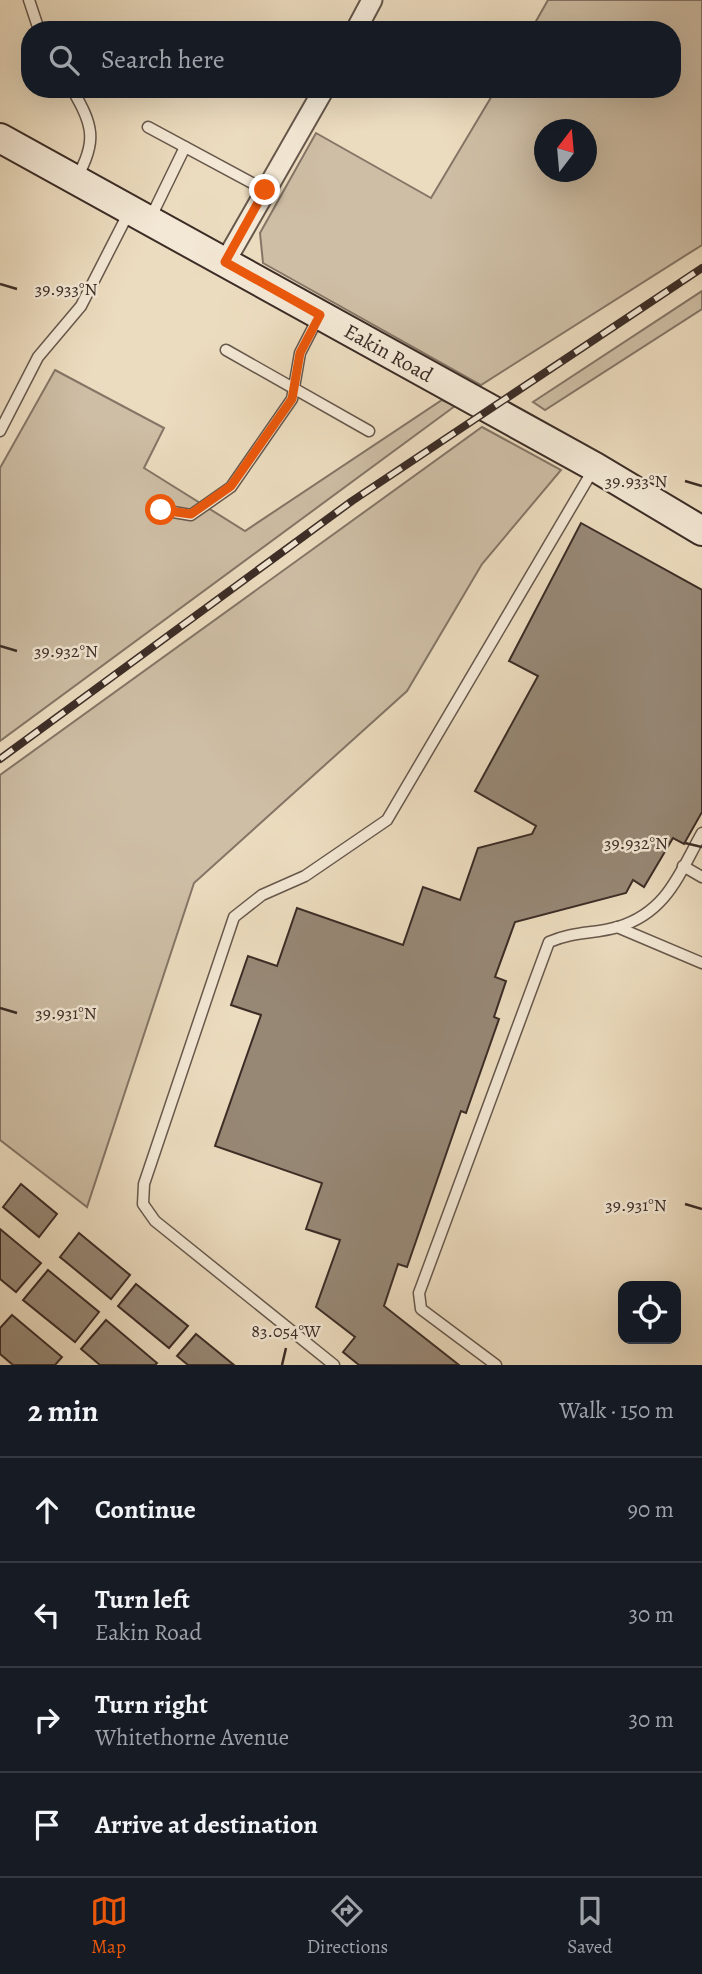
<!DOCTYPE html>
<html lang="en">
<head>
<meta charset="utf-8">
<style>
	body { margin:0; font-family:Alegreya,serif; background:#242831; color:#f1f3f6 }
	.controls { position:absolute; right:21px; bottom:21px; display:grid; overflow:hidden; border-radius:14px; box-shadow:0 7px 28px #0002 }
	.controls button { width:63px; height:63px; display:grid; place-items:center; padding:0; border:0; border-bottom:2px solid #363941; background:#171b24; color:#f1f3f6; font:35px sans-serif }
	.compass { position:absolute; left:534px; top:119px; width:63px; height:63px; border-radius:50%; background:#171b24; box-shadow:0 7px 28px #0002; rotate:16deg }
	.stop { position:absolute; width:21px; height:21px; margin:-16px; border:5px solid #ea580c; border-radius:50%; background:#fff }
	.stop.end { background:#ea580c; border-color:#fff; box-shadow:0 2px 7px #0008 }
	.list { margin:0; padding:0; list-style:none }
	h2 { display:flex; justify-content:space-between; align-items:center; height:91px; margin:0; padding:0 28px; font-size:30px }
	h2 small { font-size:23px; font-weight:400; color:#9ea1a6 }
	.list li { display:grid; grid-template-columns:46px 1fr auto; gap:21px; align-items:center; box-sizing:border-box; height:105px; padding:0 28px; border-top:2px solid #363941 }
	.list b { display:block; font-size:26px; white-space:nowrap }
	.list p { margin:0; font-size:23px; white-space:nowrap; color:#9ea1a6 }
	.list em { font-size:23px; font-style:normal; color:#9ea1a6 }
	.icon { flex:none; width:38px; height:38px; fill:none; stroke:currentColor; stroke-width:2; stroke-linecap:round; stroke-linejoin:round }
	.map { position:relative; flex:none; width:702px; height:1365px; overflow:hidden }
	.search { position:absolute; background:#171b24; box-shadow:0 7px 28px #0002; left:21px; right:21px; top:21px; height:77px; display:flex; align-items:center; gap:18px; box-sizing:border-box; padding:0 24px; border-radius:28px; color:#9ea1a6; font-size:26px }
	.sheet { height:511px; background:#171b24 }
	nav { display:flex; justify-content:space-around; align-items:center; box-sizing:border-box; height:98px; border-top:2px solid #363941; background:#171b24; font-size:19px; color:#9ea1a6 }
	nav a { display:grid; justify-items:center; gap:4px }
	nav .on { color:#ea580c }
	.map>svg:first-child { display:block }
</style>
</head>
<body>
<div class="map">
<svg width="702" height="1365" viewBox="0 0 702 1365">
	<rect width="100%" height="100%" fill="#ecdcbf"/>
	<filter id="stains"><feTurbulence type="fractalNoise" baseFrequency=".00286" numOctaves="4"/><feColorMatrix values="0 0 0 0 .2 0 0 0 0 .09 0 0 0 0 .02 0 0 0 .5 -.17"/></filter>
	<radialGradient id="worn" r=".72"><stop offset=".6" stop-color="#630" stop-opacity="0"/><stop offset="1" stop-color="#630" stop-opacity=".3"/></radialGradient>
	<g fill="#cebea5" stroke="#847566" stroke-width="2" fill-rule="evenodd">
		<path d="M 548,0 L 702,0 L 702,245 L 481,385 L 263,263 L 260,233 L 316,133 L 431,198 L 496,89 L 672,89 L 672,30 L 531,30 ZM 544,130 L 586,130 L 586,172 L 544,172 Z"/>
		<polygon points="702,291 702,309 545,410 533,402"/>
		<polygon points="55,370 164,428 144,468 245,531 442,400 455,406 0,741 0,468"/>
		<polygon points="482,427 561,470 482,564 407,691 194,883 87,1207 0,1140 0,775"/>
	</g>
	<g fill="#978876" stroke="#3b2c26" stroke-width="2">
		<polygon points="581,523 702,590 702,812 684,844 673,838 644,887 633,880 626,893 515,922 495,977 506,981 494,1017 499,1019 466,1113 461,1111 407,1267 398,1264 384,1306 459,1365 359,1365 343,1352 355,1337 316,1307 340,1240 306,1229 322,1183 215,1146 261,1015 231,1005 248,956 277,966 297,908 403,945 423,887 460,900 478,848 532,834 536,826 475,791 538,676 509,661"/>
		<polygon points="21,1184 57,1214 39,1237 3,1207"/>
		<polygon points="0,1229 41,1263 16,1292 0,1279"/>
		<polygon points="79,1233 130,1275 111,1299 60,1257"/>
		<polygon points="48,1270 99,1312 75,1342 23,1300"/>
		<polygon points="136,1284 188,1326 169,1348 118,1306"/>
		<polygon points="12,1315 62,1357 55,1365 13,1365 0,1354 0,1328"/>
		<polygon points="106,1320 157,1363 155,1365 100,1365 81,1349"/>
		<polygon points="196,1334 234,1365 188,1365 177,1356"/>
	</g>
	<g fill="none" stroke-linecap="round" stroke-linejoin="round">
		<defs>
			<g id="lane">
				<polyline points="29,0 39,30"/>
				<path d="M 72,89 C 93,125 98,141 76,179"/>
				<polyline points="148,127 265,190"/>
				<polyline points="150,219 185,147"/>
				<polyline points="226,350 369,431"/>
				<polyline points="0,431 38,357 81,306 129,212"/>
				<polyline points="161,510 191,515 231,487 292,399 300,353 319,316"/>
				<polyline points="683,866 702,877"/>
				<polyline points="617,927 702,963"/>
				<polyline points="334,1365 155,1221 143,1204 144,1184 234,917 262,895 305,876 387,820 593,470"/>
				<path d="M 496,1365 L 421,1309 L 419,1293 L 549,942 C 574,931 594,934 618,927 C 667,912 679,874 702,833"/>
			</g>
			<g id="street">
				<polyline points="356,30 372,0"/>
				<polyline points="225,262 324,89"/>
			</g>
			<g id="secondary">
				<path id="s1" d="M 0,138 L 595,467 L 702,531"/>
			</g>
		</defs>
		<use href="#lane" stroke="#67584c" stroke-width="13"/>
		<use href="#street" stroke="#67584c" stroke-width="23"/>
		<use href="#secondary" stroke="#3b2c26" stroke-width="32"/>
		<use href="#lane" stroke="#f3e8d5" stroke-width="10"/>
		<use href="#street" stroke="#f3e8d5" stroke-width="19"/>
		<use href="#secondary" stroke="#f3e8d5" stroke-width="28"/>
		<defs>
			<polyline id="rail" points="0,759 352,501 702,268"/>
		</defs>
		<use href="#rail" stroke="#3b2c26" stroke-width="8"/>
		<use href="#rail" stroke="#f3e8d5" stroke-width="5" stroke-dasharray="16" stroke-linecap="butt"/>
	</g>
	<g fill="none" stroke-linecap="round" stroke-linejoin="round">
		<polyline stroke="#ea580c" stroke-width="9" points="161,510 191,514 231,486 292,399 300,353 320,315 225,262 265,190"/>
	</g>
	<path fill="none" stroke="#3b2c26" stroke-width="2.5" d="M 0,284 L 17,289M 685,481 L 702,486M 0,646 L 17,651M 685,843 L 702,847M 0,1008 L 17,1013M 685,1204 L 702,1209M 282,1365 L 286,1348"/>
	<g text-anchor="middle" stroke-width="5" stroke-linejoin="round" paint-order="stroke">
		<g font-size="21" fill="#3b2c26" stroke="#f3e8d5">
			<text dy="7" stroke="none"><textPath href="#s1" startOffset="444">Eakin Road</textPath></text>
		</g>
	</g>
	<g font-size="18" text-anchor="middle" fill="#3b2c26" stroke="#f3e8d5" stroke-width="5" stroke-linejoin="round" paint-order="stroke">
		<text x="66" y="295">39.933°N</text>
		<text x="636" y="487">39.933°N</text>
		<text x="66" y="657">39.932°N</text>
		<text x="636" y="849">39.932°N</text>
		<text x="66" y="1019">39.931°N</text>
		<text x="636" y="1211">39.931°N</text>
		<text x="286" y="1337">83.054°W</text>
	</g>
	<rect width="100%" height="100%" filter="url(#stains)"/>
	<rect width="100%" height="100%" fill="url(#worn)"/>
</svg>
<div class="controls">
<button><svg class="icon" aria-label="locate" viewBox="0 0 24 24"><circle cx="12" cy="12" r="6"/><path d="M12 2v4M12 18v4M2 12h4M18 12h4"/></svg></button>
</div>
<svg class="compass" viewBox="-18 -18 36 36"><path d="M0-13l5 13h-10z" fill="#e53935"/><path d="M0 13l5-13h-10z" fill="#9ea1a6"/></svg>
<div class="stop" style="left:161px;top:510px"></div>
<div class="stop end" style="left:265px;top:190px"></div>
<div class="search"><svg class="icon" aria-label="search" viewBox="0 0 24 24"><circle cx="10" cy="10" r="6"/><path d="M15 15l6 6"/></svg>Search here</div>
</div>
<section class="sheet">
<h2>2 min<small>Walk · 150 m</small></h2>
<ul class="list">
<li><svg class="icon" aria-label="ahead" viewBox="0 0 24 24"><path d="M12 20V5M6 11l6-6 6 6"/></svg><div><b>Continue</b></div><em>90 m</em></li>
<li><svg class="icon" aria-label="left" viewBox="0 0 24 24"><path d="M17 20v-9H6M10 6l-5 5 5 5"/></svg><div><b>Turn left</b><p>Eakin Road</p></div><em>30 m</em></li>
<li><svg class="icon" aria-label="right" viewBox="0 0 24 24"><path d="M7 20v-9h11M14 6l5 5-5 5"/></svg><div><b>Turn right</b><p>Whitethorne Avenue</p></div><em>30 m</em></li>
<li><svg class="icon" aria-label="arrive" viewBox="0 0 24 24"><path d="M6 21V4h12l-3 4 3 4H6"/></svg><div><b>Arrive at destination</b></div></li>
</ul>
</section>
<nav>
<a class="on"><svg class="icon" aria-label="map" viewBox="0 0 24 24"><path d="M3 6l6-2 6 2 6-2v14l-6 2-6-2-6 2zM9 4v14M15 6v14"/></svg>Map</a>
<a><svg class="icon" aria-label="directions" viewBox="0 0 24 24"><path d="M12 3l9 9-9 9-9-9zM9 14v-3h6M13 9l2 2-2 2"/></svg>Directions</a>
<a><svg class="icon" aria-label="saved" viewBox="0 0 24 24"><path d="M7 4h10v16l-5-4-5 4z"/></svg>Saved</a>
</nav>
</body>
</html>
